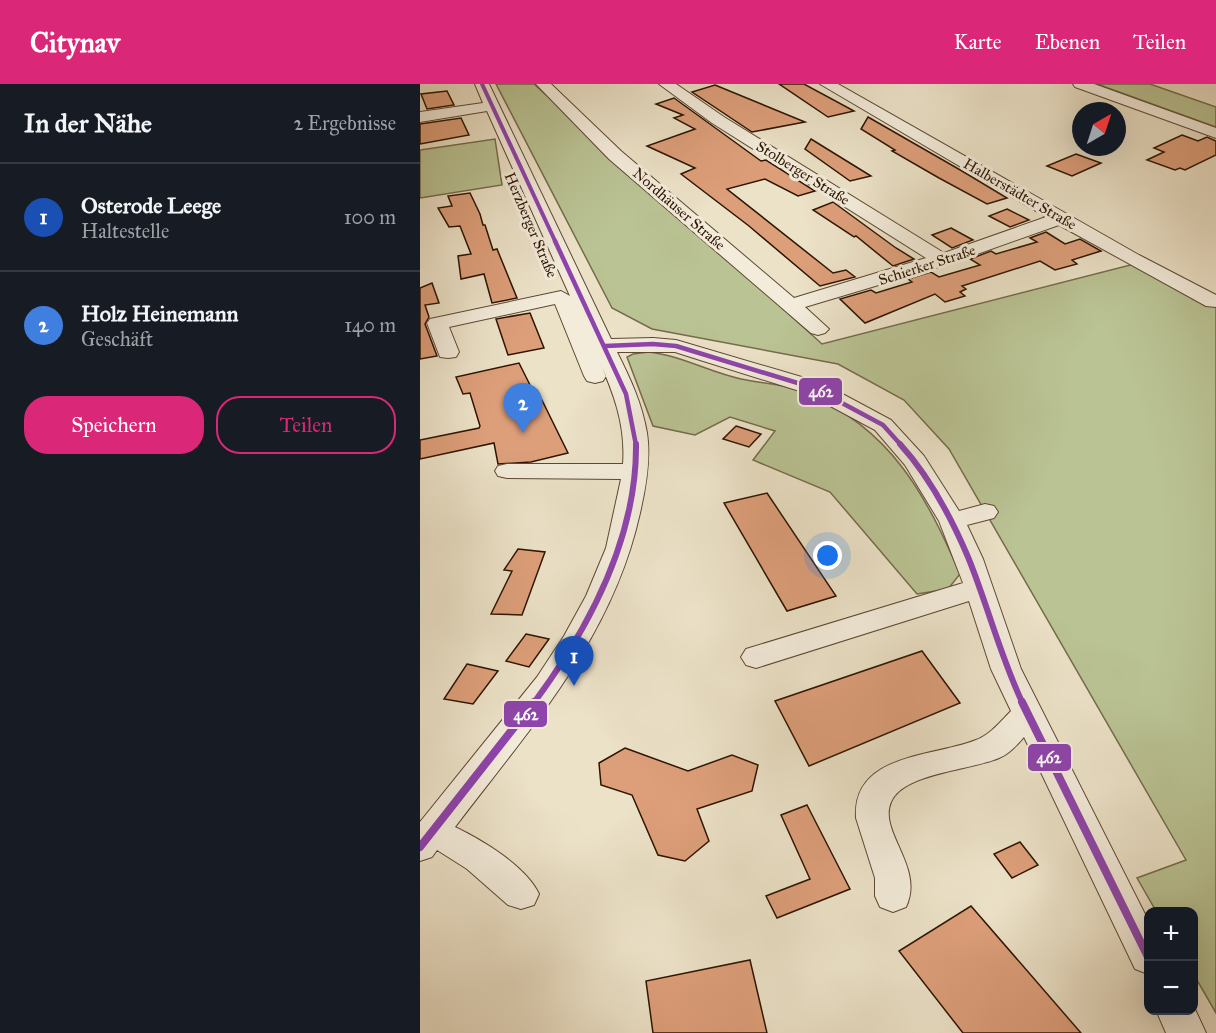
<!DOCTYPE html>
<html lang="de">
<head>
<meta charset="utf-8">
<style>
	body { margin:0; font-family:"IM FELL Great Primer",serif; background:#242831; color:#f1f3f6 }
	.controls { position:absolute; right:18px; bottom:18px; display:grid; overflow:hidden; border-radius:12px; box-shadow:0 6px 24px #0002 }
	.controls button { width:54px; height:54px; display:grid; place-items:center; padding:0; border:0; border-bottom:2px solid #363941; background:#171b24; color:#f1f3f6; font:30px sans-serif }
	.compass { position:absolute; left:652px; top:18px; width:54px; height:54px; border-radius:50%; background:#171b24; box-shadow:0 6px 24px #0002; rotate:39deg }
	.you { position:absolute; left:408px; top:472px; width:21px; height:21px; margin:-15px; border:4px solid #fff; border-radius:50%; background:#1a73e8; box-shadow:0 0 0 9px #1a73e833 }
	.badge { display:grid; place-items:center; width:39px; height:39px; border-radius:50%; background:#db2777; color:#fff; font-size:20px; font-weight:700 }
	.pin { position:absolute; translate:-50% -50px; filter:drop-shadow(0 2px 3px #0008) }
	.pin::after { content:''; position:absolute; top:32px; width:21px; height:18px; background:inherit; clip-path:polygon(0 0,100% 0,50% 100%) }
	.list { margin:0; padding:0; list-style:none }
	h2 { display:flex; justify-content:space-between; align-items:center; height:78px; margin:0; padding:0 24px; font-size:26px }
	h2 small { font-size:20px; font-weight:400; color:#9ea1a6 }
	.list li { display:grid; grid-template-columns:39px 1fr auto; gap:18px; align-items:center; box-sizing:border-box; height:108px; padding:0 24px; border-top:2px solid #363941 }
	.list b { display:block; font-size:22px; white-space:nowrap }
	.list p { margin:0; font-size:20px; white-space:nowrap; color:#9ea1a6 }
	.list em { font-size:20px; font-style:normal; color:#9ea1a6 }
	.actions { display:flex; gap:12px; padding:18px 24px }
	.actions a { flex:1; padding:14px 0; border:2px solid #db2777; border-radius:24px; text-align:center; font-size:21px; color:#db2777 }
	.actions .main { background:#db2777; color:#fff }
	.map { position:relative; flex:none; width:796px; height:949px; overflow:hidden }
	header { display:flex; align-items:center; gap:36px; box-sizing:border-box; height:84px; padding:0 30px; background:#db2777; color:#fff }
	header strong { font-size:28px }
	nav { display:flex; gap:33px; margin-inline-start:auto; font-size:21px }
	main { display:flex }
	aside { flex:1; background:#171b24 }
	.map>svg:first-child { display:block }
</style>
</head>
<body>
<header>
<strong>Citynav</strong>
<nav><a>Karte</a><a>Ebenen</a><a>Teilen</a></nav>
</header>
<main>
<aside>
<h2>In der Nähe<small>2 Ergebnisse</small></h2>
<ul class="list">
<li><span class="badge" style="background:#1a4fb4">1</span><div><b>Osterode Leege</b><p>Haltestelle</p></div><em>100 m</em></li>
<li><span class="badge" style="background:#3f7fe0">2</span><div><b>Holz Heinemann</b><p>Geschäft</p></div><em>140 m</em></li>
</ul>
<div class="actions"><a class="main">Speichern</a><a>Teilen</a></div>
</aside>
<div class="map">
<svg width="796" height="949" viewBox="0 0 796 949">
	<rect width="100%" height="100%" fill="#ece2c8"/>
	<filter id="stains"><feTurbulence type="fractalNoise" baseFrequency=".00333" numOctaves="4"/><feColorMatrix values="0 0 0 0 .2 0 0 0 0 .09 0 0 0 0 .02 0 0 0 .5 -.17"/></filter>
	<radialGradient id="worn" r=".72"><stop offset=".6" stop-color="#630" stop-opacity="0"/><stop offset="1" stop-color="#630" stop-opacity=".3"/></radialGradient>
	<g fill="#bac394" stroke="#746c4a" stroke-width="1.5">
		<polygon points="76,0 114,0 402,260 718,179 796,220 796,929 774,891 774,828 736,827 717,794 766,776 529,365 484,316 418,280 232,245 192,224"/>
		<polygon points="677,0 730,0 796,23 796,43"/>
		<polygon points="75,55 82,101 0,114 0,66"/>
		<path d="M 229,268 C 262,272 289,288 321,295 C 344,300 366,300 388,310 C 471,345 506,411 540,490 L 528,505 L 497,510 L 410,408 L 333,376 L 355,347 L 310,333 L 275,351 L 233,342 L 207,273 L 213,270 Z"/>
	</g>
	<g fill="#dd9f7a" stroke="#2d1400" stroke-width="1.5">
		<polygon points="359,0 384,0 434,27 408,33"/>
		<polygon points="295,1 385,38 332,48 272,8"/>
		<polygon points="27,7 34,21 7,25 1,10"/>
		<polygon points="254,14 341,77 346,76 395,107 378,112 345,95 307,105 413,189 426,186 435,193 400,202 329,142 261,90 275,84 227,62 275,45 254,34 263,31 236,20"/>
		<polygon points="448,33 542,87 587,114 567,120 519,94 472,67 475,66 441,45"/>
		<polygon points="41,34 49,51 0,60 0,40"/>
		<polygon points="762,51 778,57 787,53 796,57 796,71 765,86 760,84 755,86 727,76 744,68 734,64"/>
		<polygon points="391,55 451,92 430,97 385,65"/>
		<polygon points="656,70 681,79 652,92 627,82"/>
		<polygon points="50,109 60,130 63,141 65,141 73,166 77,165 97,214 72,219 64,190 41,195 38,172 51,170 40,142 29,143 18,124 32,122 28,112"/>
		<polygon points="413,118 476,164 494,175 473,182 436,152 434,153 393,126"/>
		<polygon points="587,125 609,136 590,143 569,132"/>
		<polygon points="531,144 553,156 532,164 512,151"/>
		<polygon points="626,148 645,160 660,155 681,167 652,176 657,180 635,186 620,177 542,202 546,205 540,208 545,212 525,218 515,210 445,239 420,215 451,206 456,209 492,198 488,195 511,188 519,193 560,181 550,175 571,167 576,170 617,158 610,154"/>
		<polygon points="12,199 19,219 5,221 9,233 5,240 17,272 0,275 0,204"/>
		<polygon points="110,229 124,264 88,271 76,235"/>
		<polygon points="99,279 113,307 117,306 148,369 111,378 78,380 74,359 0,375 0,356 59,344 60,342 50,309 43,310 36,293"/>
		<polygon points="316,342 341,350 329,363 303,355"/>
		<polygon points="347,409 416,512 367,527 304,419"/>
		<polygon points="98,465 125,468 102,531 71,530 92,487 84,486"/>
		<polygon points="106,550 129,555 109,583 86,577"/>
		<polygon points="502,567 540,619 389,682 355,617"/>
		<polygon points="47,580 78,587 53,620 24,615"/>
		<polygon points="205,664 268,687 312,671 338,681 332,707 277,725 289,757 265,777 238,771 212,711 181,701 179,679"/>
		<polygon points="387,721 430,805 357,834 346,812 390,795 361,731"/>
		<polygon points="600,758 618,781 592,794 574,770"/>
		<polygon points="551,822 661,949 543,949 479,867"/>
		<polygon points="330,876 347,949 233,949 226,897"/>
	</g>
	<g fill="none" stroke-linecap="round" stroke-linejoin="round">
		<defs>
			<g id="minor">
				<path d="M 55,0 L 69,0 L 191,255 L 233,254 L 256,256 L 402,299 L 471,336 L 504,372 L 539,427 L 565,420 L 574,422 L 578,428 L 574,434 L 547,441 L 563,475 L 601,585 L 728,836 L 728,890 L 715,885 L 604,653 C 597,661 589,670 579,674 C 552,686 483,689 471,718 C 458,748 505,783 486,823 L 473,828 L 460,823 L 455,812 L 455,794 L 436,734 C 432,669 514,673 556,656 C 570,651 581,637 591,627 L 571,585 L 549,517 L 336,584 L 326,581 L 321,573 L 326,565 L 543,499 L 519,437 L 485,381 L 455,346 L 386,309 L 280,276 L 255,268 L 197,268 C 210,294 222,319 227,349 C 231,375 226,403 220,429 C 192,555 110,644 35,743 C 62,756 106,782 119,810 L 114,821 L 101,825 L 88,821 L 47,785 L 17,766 L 12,773 L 0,777 L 0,738 L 117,593 L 144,552 L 166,512 L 186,464 L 201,395 L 87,394 L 78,392 L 75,387 L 78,382 L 87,380 L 203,380 C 206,340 193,307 177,272 L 186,292 L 183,297 L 175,299 L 167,297 L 164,292 L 135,220 L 29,243 L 39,268 L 36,273 L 28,274 L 20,273 L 7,239 L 10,235 L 141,207 L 150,212 L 67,27 L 0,38 L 0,28 L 63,19 Z"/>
				<polygon points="116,0 131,0 201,67 374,214 506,174 292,39 239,0 256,0 304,33 524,169 626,133 400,0 418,0 719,171 796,211 796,223 786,222 639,141 529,180 385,223 409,245 405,249 398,251 391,249 189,75"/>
				<polygon points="653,0 674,0 796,44 796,54 655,3"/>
				<polygon points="774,923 786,949 746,949 736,926 774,926"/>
			</g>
		</defs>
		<use href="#minor" stroke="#5d4832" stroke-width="2"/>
		<use href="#minor" fill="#f3ecdb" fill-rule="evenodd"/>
		<defs>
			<polyline id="bus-1-far3" points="62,0 136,159"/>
			<g id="bus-1-far2">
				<polyline points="135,157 206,310 216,361"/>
				<polyline points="185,262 233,260 256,262 394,304 463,341 481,361"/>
			</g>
			<g id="bus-1-far1">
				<path d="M 480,360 C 509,392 531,433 548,473 C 568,522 580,572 603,620"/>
				<path d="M 113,620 C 168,546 217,454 216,360"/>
			</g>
			<g id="bus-1">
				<polyline points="602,618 728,873"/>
				<polyline points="0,763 114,618"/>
			</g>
		</defs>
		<use href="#bus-1-far3" stroke="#f3ecdb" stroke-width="7"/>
		<use href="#bus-1-far2" stroke="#f3ecdb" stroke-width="8"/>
		<use href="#bus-1-far1" stroke="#f3ecdb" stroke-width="10"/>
		<use href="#bus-1" stroke="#f3ecdb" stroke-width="12"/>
		<use href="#bus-1-far3" stroke="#8e44ad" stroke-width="4"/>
		<use href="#bus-1-far2" stroke="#8e44ad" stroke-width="4.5"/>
		<use href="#bus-1-far1" stroke="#8e44ad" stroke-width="6"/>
		<use href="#bus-1" stroke="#8e44ad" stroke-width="8"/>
	</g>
	<g text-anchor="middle" stroke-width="6" stroke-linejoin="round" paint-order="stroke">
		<g font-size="15" fill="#2d1400" stroke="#f3ecdb">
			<text transform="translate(383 89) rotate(32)" y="5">Stolberger Straße</text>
			<text transform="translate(600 110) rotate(30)" y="5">Halberstädter Straße</text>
			<text transform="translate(259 125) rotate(41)" y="5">Nordhäuser Straße</text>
			<text transform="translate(111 141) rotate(67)" y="5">Herzberger Straße</text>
			<text transform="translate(507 181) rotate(-18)" y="5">Schierker Straße</text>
		</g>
	</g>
	<g stroke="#f3ecdb" stroke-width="2">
		<rect x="378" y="293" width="45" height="29" rx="6" fill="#8e44ad"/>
		<rect x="83" y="616" width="45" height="28" rx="6" fill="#8e44ad"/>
		<rect x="607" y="659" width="45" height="29" rx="6" fill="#8e44ad"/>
	</g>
	<g font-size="16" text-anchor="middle" font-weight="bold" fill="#fff">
		<text x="401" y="313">462</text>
		<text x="106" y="636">462</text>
		<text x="629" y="679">462</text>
	</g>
	<rect width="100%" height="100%" filter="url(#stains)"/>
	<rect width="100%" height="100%" fill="url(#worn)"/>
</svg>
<div class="controls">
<button>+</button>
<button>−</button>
</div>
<svg class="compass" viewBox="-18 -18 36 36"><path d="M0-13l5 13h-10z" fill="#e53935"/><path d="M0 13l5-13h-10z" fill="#9ea1a6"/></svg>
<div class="you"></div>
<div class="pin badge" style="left:154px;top:602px;background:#1a4fb4">1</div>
<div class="pin badge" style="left:103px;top:349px;background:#3f7fe0">2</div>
</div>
</main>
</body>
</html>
